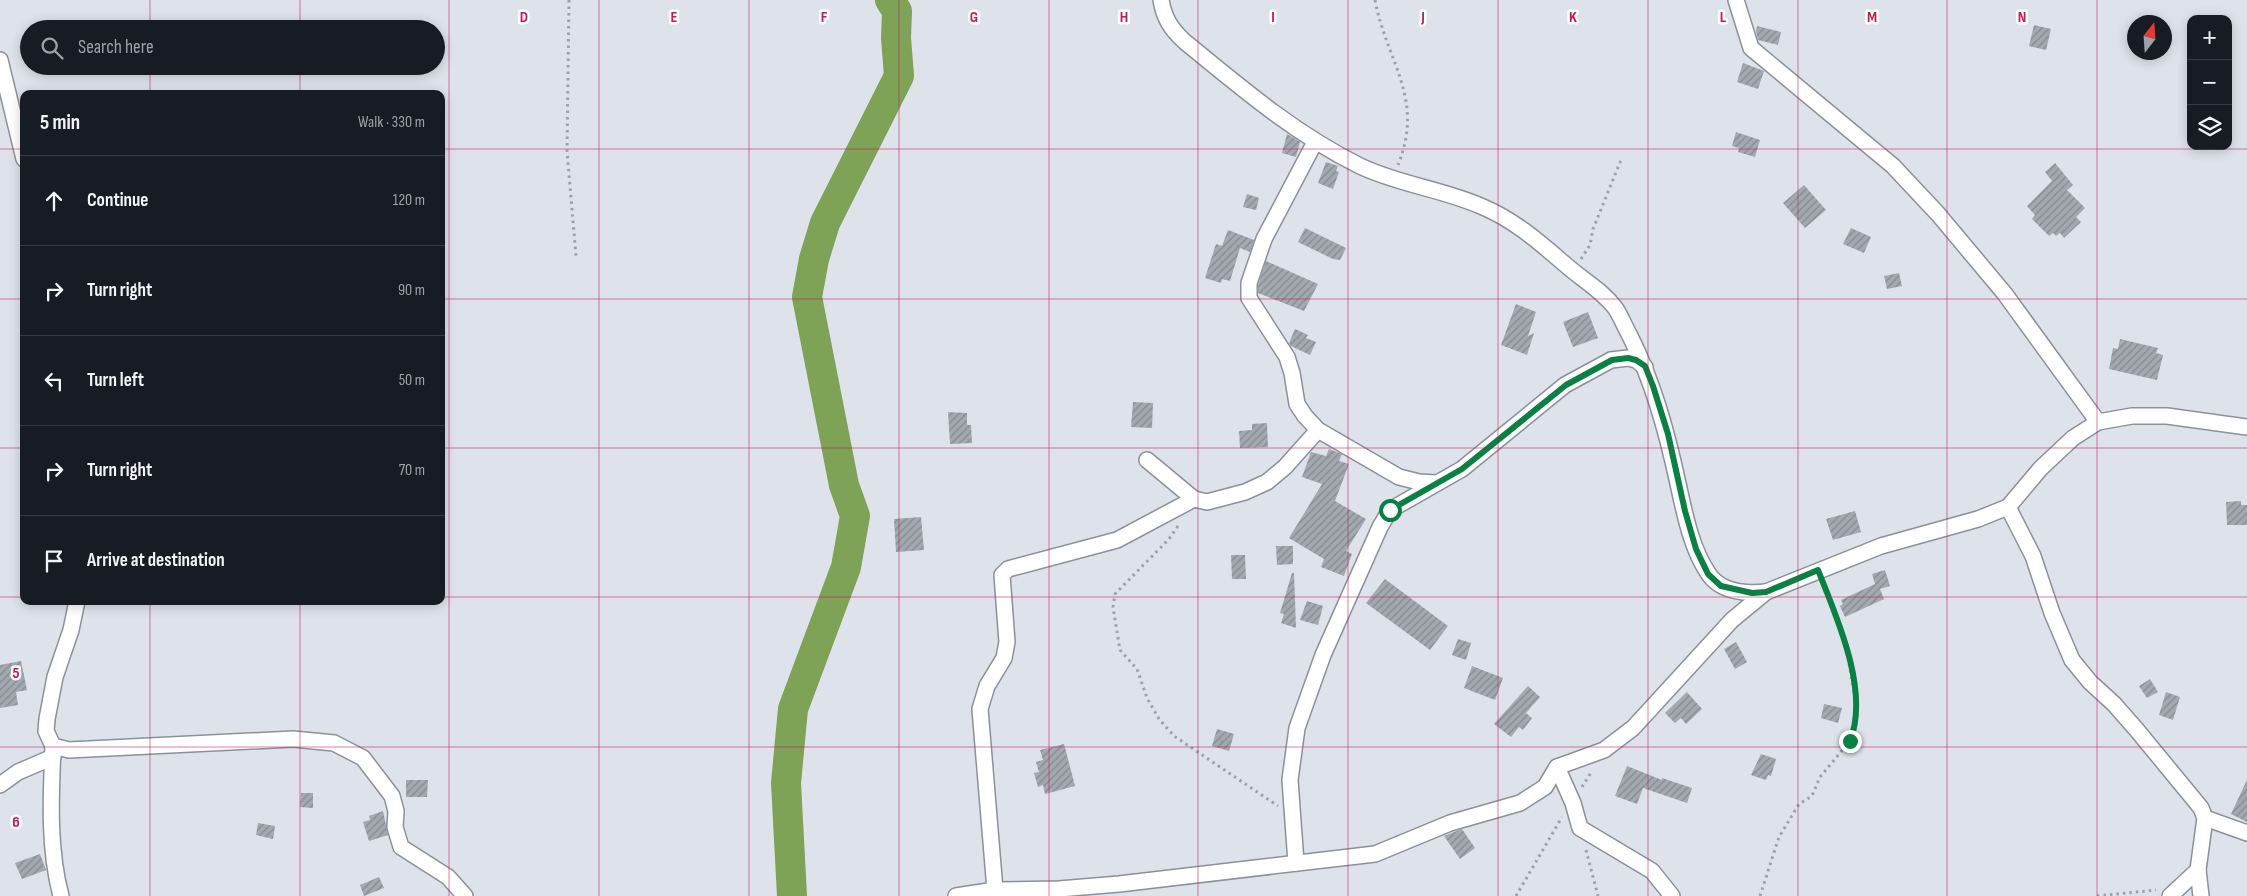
<!DOCTYPE html>
<html lang="en">
<head>
<meta charset="utf-8">
<style>
	body { margin:0; font-family:"Sofia Sans Condensed",sans-serif; background:#242831; color:#f1f3f6 }
	.controls { position:absolute; right:15px; top:15px; display:grid; overflow:hidden; border-radius:10px; box-shadow:0 2px 12px #0003 }
	.controls button { width:45px; height:45px; display:grid; place-items:center; padding:0; border:0; border-bottom:1px solid #363941; background:#171b24; color:#f1f3f6; font:25px sans-serif }
	.compass { position:absolute; left:2127px; top:15px; width:45px; height:45px; border-radius:50%; background:#171b24; box-shadow:0 2px 12px #0003; rotate:17deg }
	.stop { position:absolute; width:15px; height:15px; margin:-11px; border:4px solid #0b8043; border-radius:50%; background:#fff }
	.stop.end { background:#0b8043; border-color:#fff; box-shadow:0 1px 5px #0008 }
	.list { margin:0; padding:0; list-style:none }
	h2 { display:flex; justify-content:space-between; align-items:center; height:65px; margin:0; padding:0 20px; font-size:21px }
	h2 small { font-size:16px; font-weight:400; color:#9ea1a6 }
	.list li { display:grid; grid-template-columns:32px 1fr auto; gap:15px; align-items:center; box-sizing:border-box; height:90px; padding:0 20px; border-top:1px solid #363941 }
	.list b { display:block; font-size:19px; white-space:nowrap }
	.list em { font-size:16px; font-style:normal; color:#9ea1a6 }
	.icon { flex:none; width:28px; height:28px; fill:none; stroke:currentColor; stroke-width:2; stroke-linecap:round; stroke-linejoin:round }
	.map { position:relative; flex:none; width:2247px; height:896px; overflow:hidden }
	.search { position:absolute; background:#171b24; box-shadow:0 2px 12px #0003; left:20px; top:20px; width:425px; height:55px; display:flex; align-items:center; gap:12px; box-sizing:border-box; padding:0 18px; border-radius:28px; color:#9ea1a6; font-size:19px }
	.panel { position:absolute; background:#171b24; box-shadow:0 2px 12px #0003; left:20px; top:90px; width:425px; height:515px; border-radius:10px }
	.map>svg:first-child { display:block }
</style>
</head>
<body>
<div class="map">
<svg width="2247" height="896" viewBox="0 0 2247 896">
	<defs>
		<pattern id="building-hatch" width="6" height="6" patternUnits="userSpaceOnUse" patternTransform="scale(1.25)"><rect width="6" height="6" fill="#a3a9b0"/><path d="M-1 1l2-2M0 6l6-6M5 7l2-2" fill="none" stroke="#858a90"/></pattern>
	</defs>
	<rect width="100%" height="100%" fill="#dee3eb"/>
	<g fill="none" stroke-linecap="round" stroke-linejoin="round">
		<polyline stroke="#7ea256" stroke-width="30" points="792,896 786,783 793,709 846,567 855,516 844,485 807,297 814,259 825,223 899,76 896,38 897,11 890,0"/>
	</g>
	<g fill="url(#building-hatch)">
		<polygon points="2034,25 2051,29 2046,50 2029,46"/>
		<polygon points="1757,26 1781,32 1778,45 1758,40 1756,32"/>
		<polygon points="1743,63 1764,71 1758,89 1737,82"/>
		<polygon points="1736,132 1760,140 1755,157 1738,152 1739,148 1732,146"/>
		<polygon points="1287,134 1300,142 1296,157 1282,153"/>
		<polygon points="1326,162 1338,166 1336,171 1339,172 1333,189 1318,183"/>
		<polygon points="2055,163 2073,185 2067,190 2085,208 2076,217 2081,222 2064,238 2060,233 2056,236 2053,233 2049,236 2032,219 2035,215 2027,206 2052,181 2045,172"/>
		<polygon points="1804,185 1826,210 1805,228 1783,203"/>
		<polygon points="1247,194 1259,198 1256,210 1243,207"/>
		<polygon points="1305,228 1346,248 1340,260 1333,259 1298,242"/>
		<polygon points="1851,228 1871,237 1864,253 1843,244"/>
		<polygon points="1228,230 1254,240 1250,252 1240,248 1230,281 1222,279 1221,283 1205,278 1216,244 1222,246"/>
		<polygon points="1266,261 1318,284 1304,311 1258,293 1258,285"/>
		<polygon points="1899,273 1902,286 1887,289 1884,276"/>
		<polygon points="1516,304 1536,312 1528,336 1534,333 1527,355 1501,345"/>
		<polygon points="1588,312 1598,338 1573,347 1563,322"/>
		<polygon points="1295,329 1308,335 1306,338 1316,342 1310,355 1291,346 1289,343"/>
		<polygon points="2120,339 2158,348 2156,353 2163,355 2157,380 2109,369 2113,348 2118,349"/>
		<polygon points="1133,402 1153,403 1152,428 1131,427"/>
		<polygon points="948,412 967,413 967,425 971,425 972,443 950,444"/>
		<polygon points="1267,423 1268,447 1240,448 1239,431 1252,430 1252,424"/>
		<polygon points="1329,449 1342,454 1339,461 1349,464 1335,501 1366,519 1346,551 1352,554 1344,576 1321,567 1324,559 1289,538 1322,484 1302,477 1311,452 1326,456"/>
		<polygon points="2241,501 2241,505 2247,505 2247,525 2227,525 2226,502"/>
		<polygon points="1855,511 1861,532 1833,540 1826,519"/>
		<polygon points="921,517 924,550 896,552 894,519"/>
		<polygon points="1276,546 1293,546 1293,564 1277,565"/>
		<polygon points="1231,555 1245,555 1246,579 1232,579"/>
		<polygon points="1885,570 1890,586 1880,589 1884,599 1845,617 1840,606 1843,604 1841,600 1875,584 1872,574"/>
		<polygon points="1292,573 1294,573 1296,628 1281,623 1284,614 1280,613"/>
		<polygon points="1385,579 1448,626 1430,650 1366,603"/>
		<polygon points="1307,601 1323,606 1318,625 1300,620"/>
		<polygon points="1458,639 1471,643 1466,660 1452,655"/>
		<polygon points="1736,642 1747,662 1735,669 1724,649"/>
		<polygon points="21,661 27,690 16,692 18,705 0,708 0,665"/>
		<polygon points="1472,666 1503,678 1495,700 1464,688"/>
		<polygon points="2150,679 2158,692 2147,698 2139,686"/>
		<polygon points="1528,686 1540,697 1526,713 1532,718 1523,730 1519,727 1511,737 1494,724"/>
		<polygon points="1687,692 1702,709 1686,724 1681,718 1675,723 1665,713"/>
		<polygon points="2166,692 2180,697 2173,720 2159,715"/>
		<polygon points="1824,704 1842,708 1838,723 1821,718"/>
		<polygon points="1217,729 1234,734 1229,751 1212,746"/>
		<polygon points="1064,744 1075,786 1045,794 1043,785 1038,787 1034,773 1039,772 1036,762 1043,760 1040,750"/>
		<polygon points="1761,754 1776,759 1771,776 1768,775 1766,780 1751,775"/>
		<polygon points="1627,766 1662,780 1662,778 1692,788 1687,803 1643,788 1637,804 1615,796"/>
		<polygon points="406,780 428,780 427,797 406,797"/>
		<polygon points="2247,780 2247,822 2231,814"/>
		<polygon points="301,793 313,793 313,808 300,807"/>
		<polygon points="383,811 388,835 369,841 363,822 370,820 369,816"/>
		<polygon points="258,823 275,826 273,839 256,835"/>
		<polygon points="1462,829 1475,848 1460,859 1444,836"/>
		<polygon points="40,854 46,870 22,879 15,863"/>
		<polygon points="379,877 384,888 364,896 360,885"/>
	</g>
	<g fill="none" stroke-linecap="round" stroke-linejoin="round">
		<defs>
			<g id="minor">
				<path d="M 1161,0 C 1164,18 1171,29 1184,41 C 1240,87 1295,134 1360,166 C 1400,185 1443,189 1483,207 C 1516,221 1540,243 1567,266 C 1583,280 1603,291 1616,309 C 1621,317 1625,327 1630,336 C 1653,382 1666,429 1677,479 C 1684,510 1690,546 1708,573 C 1720,592 1746,594 1766,592"/>
				<polyline points="1736,0 1751,48 1893,166 1938,214 2005,294 2098,422"/>
				<polyline points="0,60 24,159"/>
				<polyline points="1315,142 1264,239 1249,283 1249,298 1287,357 1292,373 1297,404 1305,416 1318,430 1399,477 1419,482 1436,483"/>
				<polyline points="1147,460 1194,499 1207,502 1245,492 1267,482 1285,467 1318,430"/>
				<polyline points="2008,507 2033,556 2052,613 2072,660 2090,682 2114,704 2136,729 2201,808 2205,818 2198,870 2201,896"/>
				<polyline points="77,601 71,630 55,677 47,719 46,731 53,746 69,750 293,739 334,743 363,758 392,796 396,811 395,827 401,847 448,877 465,896"/>
				<path d="M 53,746 C 51,796 48,847 61,896"/>
				<polyline points="1557,767 1573,803 1580,828 1652,871 1672,896"/>
				<polyline points="0,785 18,772 53,757"/>
				<polyline points="2205,818 2247,833"/>
				<polyline points="1296,863 1290,780 1297,728 1323,655 1380,527 1390,510 1462,469 1565,385 1611,360 1628,358 1636,360 1645,367"/>
				<polyline points="995,890 980,709 987,686 1004,658 1007,642 1002,575 1008,569 1117,540 1194,499"/>
				<polyline points="956,896 995,890 1059,889 1119,884 1375,854 1450,823 1520,803 1545,787 1557,767 1604,750 1633,728 1732,620 1766,592 1881,546 1978,519 2008,507 2041,468 2073,438 2098,422 2132,416 2167,416 2247,427"/>
				<polyline points="2170,896 2198,870"/>
			</g>
		</defs>
		<use href="#minor" stroke="#8c9199" stroke-width="18"/>
		<g stroke="#9da1a7" stroke-width="3" stroke-dasharray="2.5 4" stroke-linecap="butt">
			<polyline points="569,0 567,151 576,256"/>
			<path d="M 1375,0 C 1387,63 1425,98 1398,165"/>
			<polyline points="1581,259 1590,245 1593,229 1621,160"/>
			<polyline points="1178,526 1169,539 1115,594 1113,607 1120,650 1137,669 1147,698 1159,719 1174,736 1278,806"/>
			<polyline points="1582,787 1592,771"/>
			<polyline points="1586,850 1598,896"/>
			<polyline points="1516,896 1562,817"/>
			<polyline points="1760,896 1779,837 1799,804 1812,796 1820,777 1850,741 1856,726 1857,711 1846,645 1824,585"/>
			<polyline points="2097,896 2156,890"/>
		</g>
		<use href="#minor" stroke="#fff" stroke-width="15"/>
	</g>
	<g fill="none" stroke-linecap="round" stroke-linejoin="round">
		<path stroke="#0b8043" stroke-width="6" d="M 1390,510 L 1462,469 L 1566,385 L 1612,360 L 1628,358 L 1636,360 L 1645,366 L 1653,386 L 1668,434 L 1685,511 L 1696,549 L 1708,574 L 1721,586 L 1752,593 L 1766,592 L 1818,570 C 1837,618 1870,691 1850,741"/>
	</g>
	<path fill="none" stroke="#c2185b" stroke-width="1" stroke-opacity="0.55" d="M 150,0 L 150,29M 300,0 L 300,29M 449,0 L 449,896M 599,0 L 599,896M 749,0 L 749,896M 899,0 L 899,896M 1049,0 L 1049,896M 1198,0 L 1198,896M 1348,0 L 1348,896M 1498,0 L 1498,896M 1648,0 L 1648,896M 1798,0 L 1798,896M 1947,0 L 1947,896M 2097,0 L 2097,896M 150,66 L 150,94M 300,66 L 300,94M 0,149 L 24,149M 441,149 L 2247,149M 0,299 L 24,299M 441,299 L 2247,299M 0,448 L 24,448M 441,448 L 2247,448M 0,597 L 24,597M 441,597 L 2247,597M 150,601 L 150,896M 300,601 L 300,896M 0,747 L 2247,747"/>
	<g font-size="16" text-anchor="middle" font-weight="bold" fill="#c2185b" stroke="#fff" stroke-width="5" stroke-linejoin="round" paint-order="stroke">
		<text x="524" y="22">D</text>
		<text x="674" y="22">E</text>
		<text x="824" y="22">F</text>
		<text x="974" y="22">G</text>
		<text x="1124" y="22">H</text>
		<text x="1273" y="22">I</text>
		<text x="1423" y="22">J</text>
		<text x="1573" y="22">K</text>
		<text x="1723" y="22">L</text>
		<text x="1872" y="22">M</text>
		<text x="2022" y="22">N</text>
		<text x="16" y="678">5</text>
		<text x="16" y="827">6</text>
	</g>
</svg>
<div class="controls">
<button>+</button>
<button>−</button>
<button><svg class="icon" aria-label="layers" viewBox="0 0 24 24"><path d="M12 4l9 5-9 5-9-5zM3 14l9 5 9-5"/></svg></button>
</div>
<svg class="compass" viewBox="-18 -18 36 36"><path d="M0-13l5 13h-10z" fill="#e53935"/><path d="M0 13l5-13h-10z" fill="#9ea1a6"/></svg>
<div class="stop" style="left:1390px;top:510px"></div>
<div class="stop end" style="left:1850px;top:741px"></div>
<div class="search"><svg class="icon" aria-label="search" viewBox="0 0 24 24"><circle cx="10" cy="10" r="6"/><path d="M15 15l6 6"/></svg>Search here</div>
<section class="panel">
<h2>5 min<small>Walk · 330 m</small></h2>
<ul class="list">
<li><svg class="icon" aria-label="ahead" viewBox="0 0 24 24"><path d="M12 20V5M6 11l6-6 6 6"/></svg><div><b>Continue</b></div><em>120 m</em></li>
<li><svg class="icon" aria-label="right" viewBox="0 0 24 24"><path d="M7 20v-9h11M14 6l5 5-5 5"/></svg><div><b>Turn right</b></div><em>90 m</em></li>
<li><svg class="icon" aria-label="left" viewBox="0 0 24 24"><path d="M17 20v-9H6M10 6l-5 5 5 5"/></svg><div><b>Turn left</b></div><em>50 m</em></li>
<li><svg class="icon" aria-label="right" viewBox="0 0 24 24"><path d="M7 20v-9h11M14 6l5 5-5 5"/></svg><div><b>Turn right</b></div><em>70 m</em></li>
<li><svg class="icon" aria-label="arrive" viewBox="0 0 24 24"><path d="M6 21V4h12l-3 4 3 4H6"/></svg><div><b>Arrive at destination</b></div></li>
</ul>
</section>
</div>
</body>
</html>
